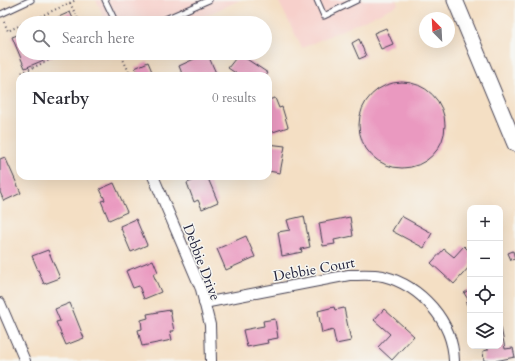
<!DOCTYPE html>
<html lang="en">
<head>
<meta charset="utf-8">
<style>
	body { margin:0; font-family:Cardo,serif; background:#f2f2f3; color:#2b2b33 }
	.controls { position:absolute; right:12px; bottom:12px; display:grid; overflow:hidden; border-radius:8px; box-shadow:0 4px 16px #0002 }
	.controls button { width:36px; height:36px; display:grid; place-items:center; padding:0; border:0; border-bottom:1px solid #e1e1e2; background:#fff; color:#2b2b33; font:20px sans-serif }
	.compass { position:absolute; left:419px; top:12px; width:36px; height:36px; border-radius:50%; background:#fff; box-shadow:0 4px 16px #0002; rotate:336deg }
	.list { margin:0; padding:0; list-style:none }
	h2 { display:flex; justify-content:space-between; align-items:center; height:52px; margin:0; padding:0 16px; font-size:17px }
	h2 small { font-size:13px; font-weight:400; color:#7c7c81 }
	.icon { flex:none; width:22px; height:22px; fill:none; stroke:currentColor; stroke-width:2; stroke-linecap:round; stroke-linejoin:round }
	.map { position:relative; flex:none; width:515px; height:361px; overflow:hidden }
	.search { position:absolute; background:#fff; box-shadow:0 4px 16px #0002; left:16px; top:16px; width:256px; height:44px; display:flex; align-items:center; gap:10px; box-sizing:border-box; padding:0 14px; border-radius:22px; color:#7c7c81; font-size:15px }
	.panel { position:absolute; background:#fff; box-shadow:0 4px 16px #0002; left:16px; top:72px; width:256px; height:108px; border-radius:12px }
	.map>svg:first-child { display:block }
</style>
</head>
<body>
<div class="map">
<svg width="515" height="361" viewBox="0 0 515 361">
	<rect width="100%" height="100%" fill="#f6f6f2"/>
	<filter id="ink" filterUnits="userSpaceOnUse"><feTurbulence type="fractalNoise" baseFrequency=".025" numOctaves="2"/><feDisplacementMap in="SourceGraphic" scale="8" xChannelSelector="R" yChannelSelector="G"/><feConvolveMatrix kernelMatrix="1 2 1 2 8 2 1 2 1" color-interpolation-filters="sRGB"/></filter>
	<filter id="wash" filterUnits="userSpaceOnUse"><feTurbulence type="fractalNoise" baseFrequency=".012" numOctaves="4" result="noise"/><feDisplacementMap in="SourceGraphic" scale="16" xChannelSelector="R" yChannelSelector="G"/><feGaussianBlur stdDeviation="0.9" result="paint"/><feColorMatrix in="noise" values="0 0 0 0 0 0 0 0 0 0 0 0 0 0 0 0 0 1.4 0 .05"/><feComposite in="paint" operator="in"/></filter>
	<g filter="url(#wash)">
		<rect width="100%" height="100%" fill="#f4dfc4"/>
		<g fill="#f7d0cb">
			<polygon points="96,0 240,0 189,23 107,23"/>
			<polygon points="278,0 396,0 398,5 302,48"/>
		</g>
		<g id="blocks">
			<g fill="#ea99c0">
				<polygon points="70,12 75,23 45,23"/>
				<polygon points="386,28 393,44 381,49 374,33"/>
				<polygon points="23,33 23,53 60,53 25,68 12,37"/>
				<polygon points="359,39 366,56 359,59 352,43"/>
				<polygon points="207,53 216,73 210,76 197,76 196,74 191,76 183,76 179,66"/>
				<polygon points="239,54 268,73 266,76 240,76 228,68"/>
				<polygon points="148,62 153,74 150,76 139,76 135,68"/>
				<circle cx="402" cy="125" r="43"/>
				<polygon points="275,98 279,108 282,107 288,127 270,133 268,128 268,100"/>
				<polygon points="268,144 285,146 280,173 268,171"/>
				<polygon points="5,157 21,193 4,201 0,192 0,159"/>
				<polygon points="204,176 207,176 218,202 202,209 198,200 194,202 187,183"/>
				<polygon points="114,183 127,212 109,220 101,201 105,200 100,189"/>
				<polygon points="304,216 310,247 301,249 302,252 282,256 278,232 290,230 287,220"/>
				<polygon points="401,216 432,233 424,248 392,231"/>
				<polygon points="350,217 353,236 334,240 335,244 323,246 319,223"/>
				<polygon points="136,219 147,245 131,252 120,226"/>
				<polygon points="246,236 255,257 226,270 217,249"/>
				<polygon points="464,246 470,252 470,266 454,284 431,263 444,249 454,257"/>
				<polygon points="48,250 60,278 44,284 32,256"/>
				<polygon points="513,251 515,259 511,260 508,253"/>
				<polygon points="153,260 158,272 153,274 161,292 144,299 139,286 133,288 126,271"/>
				<polygon points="470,289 470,310 466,303 469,301 464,293"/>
				<polygon points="70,303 84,338 66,345 56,322 60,321 55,309"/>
				<polygon points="334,307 335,310 344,308 351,341 336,344 333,330 322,333 318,311"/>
				<polygon points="384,309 414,336 392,360 378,347 390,334 374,320"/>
				<polygon points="170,310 174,331 170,331 172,340 142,346 138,330 142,329 141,320 148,318 147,314"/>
				<polygon points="275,319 278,338 267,340 268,343 247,347 243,330 264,326 263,321"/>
				<polygon points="501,327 505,349 513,348 515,357 495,361 484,361 483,351 488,350 488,346 500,346 500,328"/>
			</g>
		</g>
	</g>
	<g filter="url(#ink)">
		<use href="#blocks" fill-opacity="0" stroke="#423e50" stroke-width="1"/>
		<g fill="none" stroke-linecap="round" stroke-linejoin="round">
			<defs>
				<g id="lane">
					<polyline points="105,0 116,23"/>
					<polyline points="317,0 324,16 357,0"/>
					<polyline points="1,14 31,0"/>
					<polyline points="156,23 209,0"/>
				</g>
				<g id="street">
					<polyline points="153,176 201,289 210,325 211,361"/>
					<polyline points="0,303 25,361"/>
					<path d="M 204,303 L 349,275 C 360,275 372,274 383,276 C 421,286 453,321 454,361"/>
				</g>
				<polyline id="secondary" points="455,0 515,144"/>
			</defs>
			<use href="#lane" stroke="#423e50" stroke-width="7"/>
			<use href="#street" stroke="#423e50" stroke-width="12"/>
			<use href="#secondary" stroke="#423e50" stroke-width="17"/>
			<g stroke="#423e50" stroke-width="2" stroke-dasharray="1 3" stroke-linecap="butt">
				<polyline points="70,3 80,23"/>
				<polyline points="4,22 8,31 23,24"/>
				<polyline points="26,23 76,0"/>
				<polyline points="120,53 131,76"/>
				<polyline points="22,76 21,73 65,53"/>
			</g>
			<use href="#lane" stroke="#fff" stroke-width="5"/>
			<use href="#street" stroke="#fff" stroke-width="10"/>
			<use href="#secondary" stroke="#fff" stroke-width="15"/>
		</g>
	</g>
	<g text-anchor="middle" stroke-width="3" stroke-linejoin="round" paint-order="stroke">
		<g font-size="14" fill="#22223b" stroke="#f6f6f2">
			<text transform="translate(202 262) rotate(69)" y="5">Debbie Drive</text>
			<text transform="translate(314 269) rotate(-10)" y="5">Debbie Court</text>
		</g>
	</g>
</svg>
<div class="controls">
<button>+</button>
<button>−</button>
<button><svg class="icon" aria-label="locate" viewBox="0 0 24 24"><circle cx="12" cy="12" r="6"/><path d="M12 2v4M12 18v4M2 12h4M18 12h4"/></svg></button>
<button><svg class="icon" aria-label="layers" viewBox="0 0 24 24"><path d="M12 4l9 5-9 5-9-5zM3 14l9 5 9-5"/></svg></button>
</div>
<svg class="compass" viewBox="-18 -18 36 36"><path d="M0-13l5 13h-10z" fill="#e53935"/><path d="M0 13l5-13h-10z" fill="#7c7c81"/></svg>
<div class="search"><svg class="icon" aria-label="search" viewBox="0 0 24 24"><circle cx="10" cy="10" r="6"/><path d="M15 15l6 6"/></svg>Search here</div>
<section class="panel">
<h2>Nearby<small>0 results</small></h2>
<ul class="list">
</ul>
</section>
</div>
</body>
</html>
